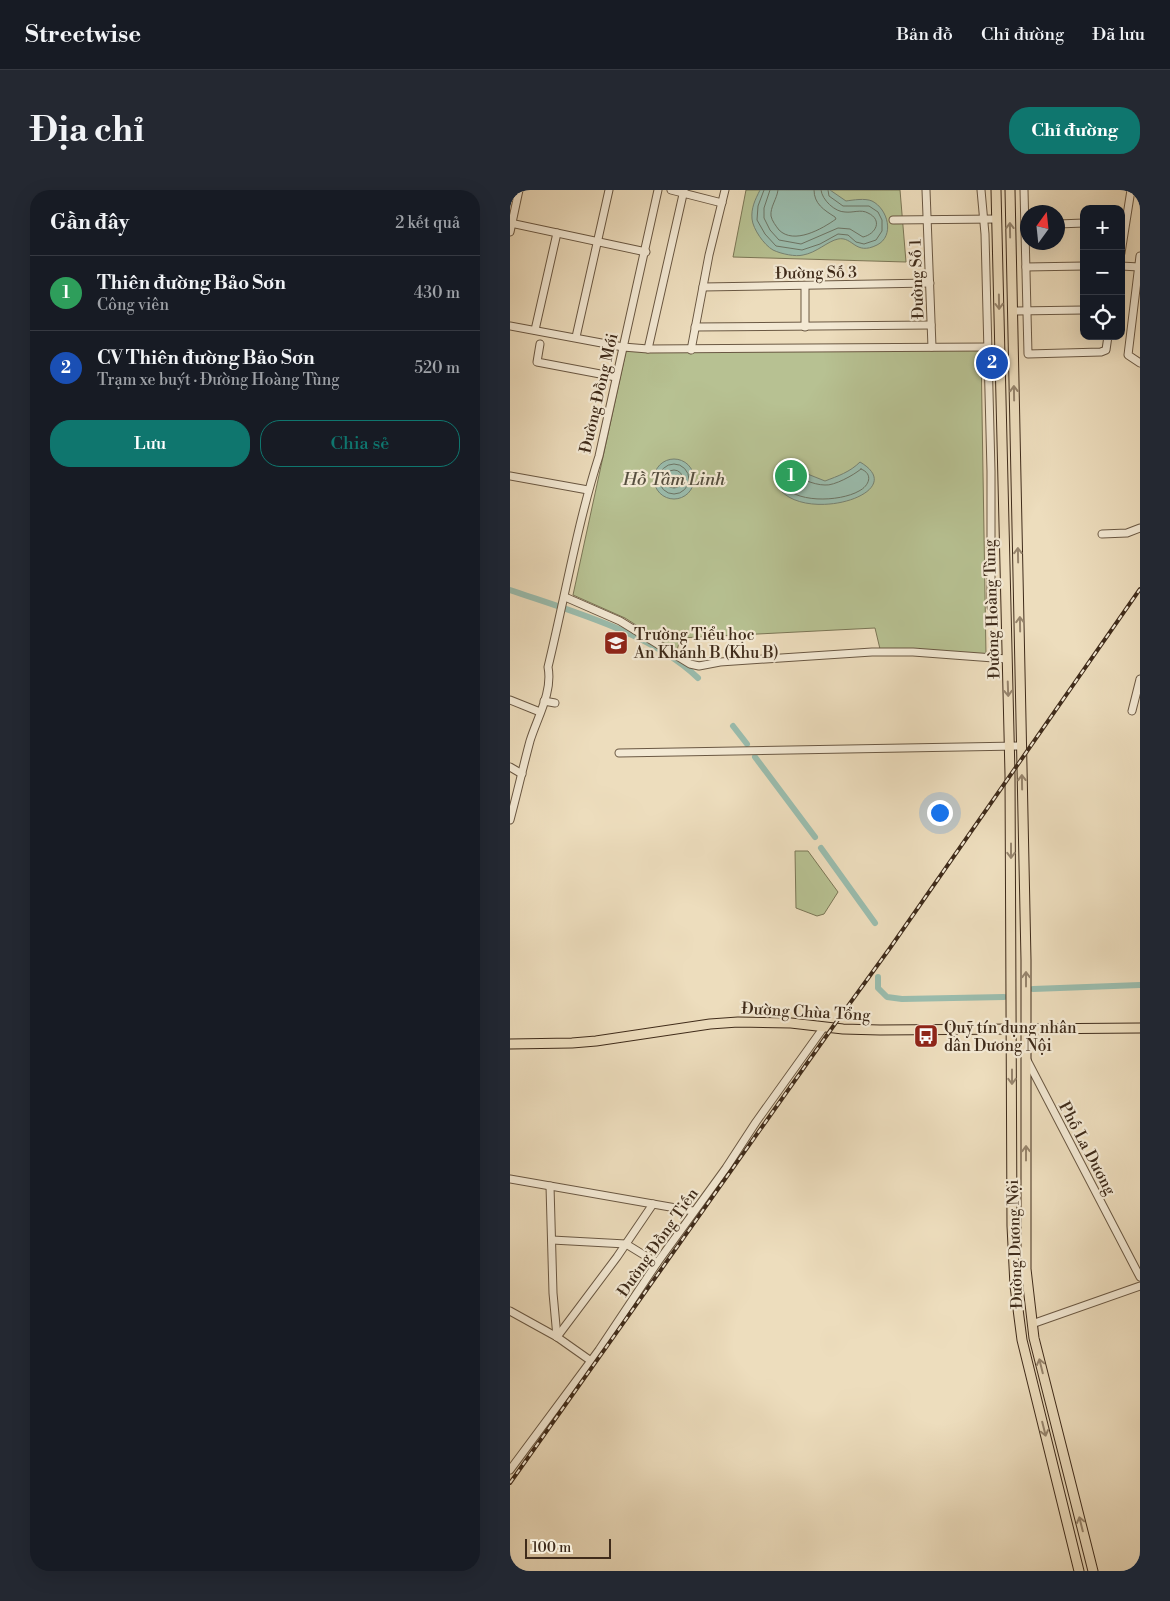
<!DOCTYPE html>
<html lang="vi">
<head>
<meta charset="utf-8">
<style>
	body { margin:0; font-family:"Libre Bodoni",serif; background:#242831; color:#f1f3f6 }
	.controls { position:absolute; right:15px; top:15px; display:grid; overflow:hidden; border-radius:10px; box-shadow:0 5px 20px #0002 }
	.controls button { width:45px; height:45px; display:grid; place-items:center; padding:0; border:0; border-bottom:1px solid #363941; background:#171b24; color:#f1f3f6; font:25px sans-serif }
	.compass { position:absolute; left:510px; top:15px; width:45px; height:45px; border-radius:50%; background:#171b24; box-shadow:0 5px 20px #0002; rotate:15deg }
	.scale { position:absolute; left:15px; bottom:12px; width:86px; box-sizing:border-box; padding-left:5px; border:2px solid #3f2b1a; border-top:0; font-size:14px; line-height:18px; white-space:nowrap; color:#3f2b1a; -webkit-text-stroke:4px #f3e9d4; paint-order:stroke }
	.you { position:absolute; left:429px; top:622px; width:18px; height:18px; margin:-12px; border:4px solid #fff; border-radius:50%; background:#1a73e8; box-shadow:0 0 0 8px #1a73e833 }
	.badge { display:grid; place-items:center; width:32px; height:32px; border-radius:50%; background:#0f766e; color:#fff; font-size:16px; font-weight:700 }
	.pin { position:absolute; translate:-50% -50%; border:2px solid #fff; box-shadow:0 1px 5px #0006 }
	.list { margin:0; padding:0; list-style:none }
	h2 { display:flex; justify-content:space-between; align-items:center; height:65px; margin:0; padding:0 20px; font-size:21px }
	h2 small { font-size:16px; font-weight:400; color:#9ea1a6 }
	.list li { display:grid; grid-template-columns:32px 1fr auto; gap:15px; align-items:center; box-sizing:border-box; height:75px; padding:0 20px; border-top:1px solid #363941 }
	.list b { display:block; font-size:19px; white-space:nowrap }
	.list p { margin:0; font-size:16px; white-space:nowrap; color:#9ea1a6 }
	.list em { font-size:16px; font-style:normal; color:#9ea1a6 }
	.actions { display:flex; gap:10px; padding:15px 20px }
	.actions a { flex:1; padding:11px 0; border:1px solid #0f766e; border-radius:20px; text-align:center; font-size:18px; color:#0f766e }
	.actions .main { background:#0f766e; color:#fff }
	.icon { flex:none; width:28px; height:28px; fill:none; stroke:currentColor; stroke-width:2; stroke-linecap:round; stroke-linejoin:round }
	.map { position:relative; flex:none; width:630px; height:1381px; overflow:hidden; border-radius:20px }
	header { display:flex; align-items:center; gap:30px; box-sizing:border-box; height:70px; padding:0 25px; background:#171b24; border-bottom:1px solid #363941 }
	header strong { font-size:24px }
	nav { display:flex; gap:28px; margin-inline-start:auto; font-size:18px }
	.intro { display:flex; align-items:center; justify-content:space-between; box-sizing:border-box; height:120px; padding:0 30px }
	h1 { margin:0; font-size:35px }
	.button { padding:12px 22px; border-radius:20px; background:#0f766e; color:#fff; font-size:18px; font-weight:700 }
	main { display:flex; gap:30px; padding:0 30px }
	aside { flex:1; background:#171b24; border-radius:20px; box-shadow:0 5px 20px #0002 }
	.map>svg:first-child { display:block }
</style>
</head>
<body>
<header>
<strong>Streetwise</strong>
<nav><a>Bản đồ</a><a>Chỉ đường</a><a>Đã lưu</a></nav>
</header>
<div class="intro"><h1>Địa chỉ</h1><a class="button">Chỉ đường</a></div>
<main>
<aside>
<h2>Gần đây<small>2 kết quả</small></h2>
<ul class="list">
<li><span class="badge" style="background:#2e9e5b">1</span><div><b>Thiên đường Bảo Sơn</b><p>Công viên</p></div><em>430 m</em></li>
<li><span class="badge" style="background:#1a4fb4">2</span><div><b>CV Thiên đường Bảo Sơn</b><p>Trạm xe buýt · Đường Hoàng Tùng</p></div><em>520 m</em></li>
</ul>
<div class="actions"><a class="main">Lưu</a><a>Chia sẻ</a></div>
</aside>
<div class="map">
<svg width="630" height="1381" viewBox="0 0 630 1381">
	<rect width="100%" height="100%" fill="#edddbd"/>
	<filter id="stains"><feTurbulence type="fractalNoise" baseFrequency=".004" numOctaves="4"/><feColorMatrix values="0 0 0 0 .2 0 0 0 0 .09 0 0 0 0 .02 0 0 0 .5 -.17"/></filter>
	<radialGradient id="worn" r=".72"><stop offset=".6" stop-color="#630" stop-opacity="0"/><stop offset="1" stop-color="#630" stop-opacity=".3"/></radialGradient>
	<g fill="#b7c192" stroke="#7b7656">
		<polygon points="236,0 390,0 396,72 223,67"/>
		<polygon points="471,160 476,465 370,459 365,438 170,448 167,461 115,428 63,405 116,161"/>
		<polygon points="285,661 298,661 328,702 314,724 307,726 286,718"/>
	</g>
	<g fill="#9abcad" stroke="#768272">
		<path d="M 250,0 L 320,0 L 336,11 C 343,10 355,8 362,11 C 378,19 385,46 367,55 C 345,66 343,46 328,49 C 318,51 306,63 293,65 C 286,67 271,64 263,60 C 254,55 243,39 242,29 C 241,18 245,10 250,0 Z"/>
		<circle cx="164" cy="289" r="20"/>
		<path d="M 280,272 L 285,279 L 315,291 C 328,286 340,282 350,272 C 405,304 285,338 265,292 C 267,282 272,277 280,272 Z"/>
	</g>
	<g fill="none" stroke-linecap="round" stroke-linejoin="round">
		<g stroke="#6c7464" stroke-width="1">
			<polyline points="254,0 248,16 247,30 255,44 266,56 292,60 310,54 328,44 338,45 346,52 354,54 366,50 372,41 372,30 368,22 359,16 333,16 319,6 318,0"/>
			<path d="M 260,0 L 254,18 L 254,28 L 260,40 L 269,50 L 291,54 L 328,38 L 340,39 L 353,47 C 366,44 373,30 358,23 C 351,19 343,23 335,22 C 325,22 312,10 311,0"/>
			<path d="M 268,0 C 267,9 260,17 261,26 C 262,31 266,36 269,40 C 284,55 312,39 326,29 L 325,27 C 314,20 304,14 304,0"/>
			<circle cx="164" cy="289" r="15"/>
			<path d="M 351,279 C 364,284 359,296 349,301 C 330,312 282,314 271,292 L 275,282 L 278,280 C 286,287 303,295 315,295 C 324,296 344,285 351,279 Z"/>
			<circle cx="164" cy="289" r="9"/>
		</g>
		<g stroke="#9abcad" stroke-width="6">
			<path d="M 0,400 C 61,421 141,443 188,488"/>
			<polyline points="223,536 237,554"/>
			<polyline points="245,567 305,647"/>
			<polyline points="311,658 365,733"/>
			<polyline points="368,787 368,798 377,807 392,809 494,807"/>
			<polyline points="523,799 630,795"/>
		</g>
		<defs>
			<g id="minor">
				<polyline points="161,0 212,13"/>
				<polyline points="416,0 422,157"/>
				<polyline points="471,0 475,44 481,281 481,417"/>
				<polyline points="514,0 518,164 591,162 596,160 598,146"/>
				<polyline points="383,30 487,29"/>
				<polyline points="0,33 136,62"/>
				<polyline points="548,34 574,33"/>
				<polyline points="0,42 9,0"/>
				<polyline points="611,63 621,0"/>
				<polyline points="630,66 618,165 630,173"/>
				<polyline points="611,76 629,77"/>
				<polyline points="516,77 574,76"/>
				<polyline points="295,96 295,137"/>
				<polyline points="193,97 420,93"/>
				<polyline points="502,121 574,120"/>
				<polyline points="0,136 113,157 138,159 477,157"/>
				<polyline points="185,137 421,135"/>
				<polyline points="25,140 47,43"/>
				<polyline points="66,147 99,0"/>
				<polyline points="30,154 27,172 106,187"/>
				<polyline points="138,159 174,0"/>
				<polyline points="181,160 199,65 215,0"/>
				<polyline points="0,286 78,300"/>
				<polyline points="592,344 617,343 630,338"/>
				<polyline points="55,407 110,431 180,474 189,476 210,472 362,462 403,462 497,469"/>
				<polyline points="0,510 30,522"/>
				<polyline points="34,511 45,513"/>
				<polyline points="622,521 630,489"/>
				<polyline points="109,563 511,556"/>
				<polyline points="0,577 12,584"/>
				<path d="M 0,630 C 7,604 13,577 20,551 C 27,528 43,502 38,477 C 55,407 67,335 89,266 L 148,0"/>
				<polyline points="517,870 630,1087"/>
				<polyline points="0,989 183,1021"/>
				<polyline points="40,996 43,1103 47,1147"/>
				<polyline points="42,1050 116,1054 147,1073"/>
				<polyline points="0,1121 47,1147 81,1171"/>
				<polyline points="522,1134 630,1096"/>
				<polyline points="47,1147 107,1067 143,1014"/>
				<polyline points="0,1280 89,1160 147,1073 216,978 246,932 314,837"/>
			</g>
			<g id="major">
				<polyline points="486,0 500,585 502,1036 505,1096 512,1150 569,1381"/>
				<polyline points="500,0 516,770 516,1079 524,1148 583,1381"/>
				<polyline points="0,854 62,853 86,851 200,834 228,832 281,833 333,839 370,840 630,838"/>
			</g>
		</defs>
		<use href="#minor" stroke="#6a5843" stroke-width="9"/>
		<use href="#major" stroke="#3f2b1a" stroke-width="11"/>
		<use href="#minor" stroke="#f3e9d4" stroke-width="7"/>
		<use href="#major" stroke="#edddbd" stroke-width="9"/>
		<defs>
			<polyline id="rail" points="0,1293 322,838 380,758 630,399"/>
		</defs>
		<use href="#rail" stroke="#3f2b1a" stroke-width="4"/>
		<use href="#rail" stroke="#f3e9d4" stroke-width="2" stroke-dasharray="5.5" stroke-linecap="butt"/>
	</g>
	<defs><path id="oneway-shaft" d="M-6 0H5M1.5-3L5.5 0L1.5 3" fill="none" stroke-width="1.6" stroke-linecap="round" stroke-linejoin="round" transform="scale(1.25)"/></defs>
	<g stroke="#96846c">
		<use href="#oneway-shaft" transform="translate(500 40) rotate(-91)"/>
		<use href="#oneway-shaft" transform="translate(489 112) rotate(89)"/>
		<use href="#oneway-shaft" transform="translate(504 203) rotate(-91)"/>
		<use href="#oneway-shaft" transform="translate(508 365) rotate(-91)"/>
		<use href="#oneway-shaft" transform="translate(510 434) rotate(-91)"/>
		<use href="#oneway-shaft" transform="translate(498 499) rotate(88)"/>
		<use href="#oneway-shaft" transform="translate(512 592) rotate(-91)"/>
		<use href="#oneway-shaft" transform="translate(501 661) rotate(90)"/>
		<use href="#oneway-shaft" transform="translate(516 789) rotate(-90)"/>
		<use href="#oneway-shaft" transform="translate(502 887) rotate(90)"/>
		<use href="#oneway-shaft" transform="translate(516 963) rotate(-90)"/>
		<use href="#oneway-shaft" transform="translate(531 1176) rotate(-104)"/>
		<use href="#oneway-shaft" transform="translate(534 1239) rotate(76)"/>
		<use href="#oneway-shaft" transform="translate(571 1334) rotate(-104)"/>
	</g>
	<defs>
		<symbol id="school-square" viewBox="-11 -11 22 22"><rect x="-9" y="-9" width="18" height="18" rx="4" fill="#8f2418" stroke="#f3e9d4"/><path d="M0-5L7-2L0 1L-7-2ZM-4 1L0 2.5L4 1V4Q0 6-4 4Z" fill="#fff"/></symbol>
		<symbol id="bus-square" viewBox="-11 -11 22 22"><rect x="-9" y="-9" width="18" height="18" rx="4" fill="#8f2418" stroke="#f3e9d4"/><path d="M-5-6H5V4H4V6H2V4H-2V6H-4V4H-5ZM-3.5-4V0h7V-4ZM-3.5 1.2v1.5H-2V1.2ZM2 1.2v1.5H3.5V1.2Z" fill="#fff"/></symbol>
	</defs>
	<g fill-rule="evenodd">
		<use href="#school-square" x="92" y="439" width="28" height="28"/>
		<use href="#bus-square" x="402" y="832" width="28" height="28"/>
	</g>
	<g text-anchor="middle" stroke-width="4.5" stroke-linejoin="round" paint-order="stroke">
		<g font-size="16" fill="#3f2b1a" stroke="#f3e9d4">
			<text transform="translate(306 82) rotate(-1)" y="6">Đường Số 3</text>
			<text transform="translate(406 89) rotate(-92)" y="6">Đường Số 1</text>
			<text transform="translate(88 203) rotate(-77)" y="6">Đường Đồng Mới</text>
			<text transform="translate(481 419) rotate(-92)" y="6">Đường Hoàng Tùng</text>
			<text transform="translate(296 821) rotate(3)" y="6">Đường Chùa Tổng</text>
			<text transform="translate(578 958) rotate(62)" y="6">Phố La Dương</text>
			<text transform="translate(147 1052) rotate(-55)" y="6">Đường Đồng Tiến</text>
			<text transform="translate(504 1054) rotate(-92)" y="6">Đường Dương Nội</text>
		</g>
		<g font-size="16" fill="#3f2b1a" stroke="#f3e9d4" text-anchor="start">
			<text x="124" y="450">Trường Tiểu học<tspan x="124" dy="18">An Khánh B (Khu B)</tspan></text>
			<text x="434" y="843">Quỹ tín dụng nhân<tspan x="434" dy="18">dân Dương Nội</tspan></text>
		</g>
		<g font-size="18" font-style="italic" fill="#564f3f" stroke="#f3e9d4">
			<text x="164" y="295">Hồ Tâm Linh</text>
		</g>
	</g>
	<rect width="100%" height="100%" filter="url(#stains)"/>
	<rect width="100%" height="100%" fill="url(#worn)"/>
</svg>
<div class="controls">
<button>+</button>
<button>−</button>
<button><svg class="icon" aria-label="locate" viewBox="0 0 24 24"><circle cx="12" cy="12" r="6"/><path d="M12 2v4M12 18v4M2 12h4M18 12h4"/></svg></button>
</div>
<svg class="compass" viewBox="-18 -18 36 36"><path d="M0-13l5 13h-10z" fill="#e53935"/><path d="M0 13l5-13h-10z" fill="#9ea1a6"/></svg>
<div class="scale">100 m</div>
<div class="you"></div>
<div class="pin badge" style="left:281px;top:286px;background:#2e9e5b">1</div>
<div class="pin badge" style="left:482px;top:173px;background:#1a4fb4">2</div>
</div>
</main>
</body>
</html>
